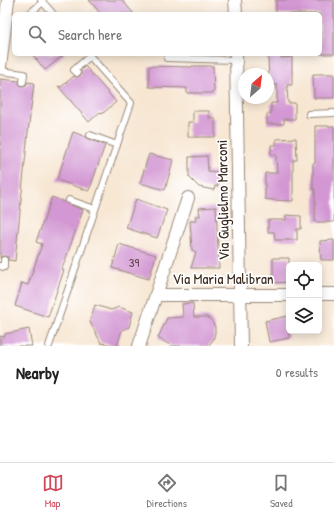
<!DOCTYPE html>
<html lang="en">
<head>
<meta charset="utf-8">
<style>
	body { margin:0; font-family:"Patrick Hand",sans-serif; background:#f6f6f6; color:#222 }
	.controls { position:absolute; right:12px; bottom:12px; display:grid; overflow:hidden; border-radius:6px; box-shadow:0 2px 10px #0003 }
	.controls button { width:36px; height:36px; display:grid; place-items:center; padding:0; border:0; border-bottom:1px solid #e0e0e0; background:#fff; color:#222; font:20px sans-serif }
	.compass { position:absolute; left:238px; top:68px; width:36px; height:36px; border-radius:50%; background:#fff; box-shadow:0 2px 10px #0003; rotate:28deg }
	.list { margin:0; padding:0; list-style:none }
	h2 { display:flex; justify-content:space-between; align-items:center; height:52px; margin:0; padding:0 16px; font-size:17px }
	h2 small { font-size:13px; font-weight:400; color:#767676 }
	.icon { flex:none; width:22px; height:22px; fill:none; stroke:currentColor; stroke-width:2; stroke-linecap:round; stroke-linejoin:round }
	.map { position:relative; flex:none; width:334px; height:346px; overflow:hidden }
	.search { position:absolute; background:#fff; box-shadow:0 2px 10px #0003; left:12px; right:12px; top:12px; height:44px; display:flex; align-items:center; gap:10px; box-sizing:border-box; padding:0 14px; border-radius:6px; color:#767676; font-size:15px }
	.sheet { height:116px; background:#fff }
	nav { display:flex; justify-content:space-around; align-items:center; box-sizing:border-box; height:56px; border-top:1px solid #e0e0e0; background:#fff; font-size:11px; color:#767676 }
	nav a { display:grid; justify-items:center; gap:2px }
	nav .on { color:#d1495b }
	.map>svg:first-child { display:block }
</style>
</head>
<body>
<div class="map">
<svg width="334" height="346" viewBox="0 0 334 346">
	<rect width="100%" height="100%" fill="#fff"/>
	<filter id="ink" filterUnits="userSpaceOnUse"><feTurbulence type="fractalNoise" baseFrequency=".025" numOctaves="2"/><feDisplacementMap in="SourceGraphic" scale="8" xChannelSelector="R" yChannelSelector="G"/><feConvolveMatrix kernelMatrix="1 2 1 2 8 2 1 2 1" color-interpolation-filters="sRGB"/></filter>
	<filter id="wash" filterUnits="userSpaceOnUse"><feTurbulence type="fractalNoise" baseFrequency=".012" numOctaves="4" result="noise"/><feDisplacementMap in="SourceGraphic" scale="16" xChannelSelector="R" yChannelSelector="G"/><feGaussianBlur stdDeviation="0.9" result="paint"/><feColorMatrix in="noise" values="0 0 0 0 0 0 0 0 0 0 0 0 0 0 0 0 0 1.4 0 .05"/><feComposite in="paint" operator="in"/></filter>
	<g filter="url(#wash)">
		<rect width="100%" height="100%" fill="#f7e6d2"/>
		<g id="blocks">
			<g fill="#d397d3">
				<polygon points="89,0 122,0 134,14 101,14"/>
				<polygon points="276,0 334,0 334,54 320,54 320,14 276,14"/>
				<polygon points="32,54 65,54 45,70"/>
				<polygon points="268,54 281,54 281,58 292,57 292,85 287,85 288,103 295,103 295,119 284,119 284,124 267,124 267,114 271,114 271,103 277,103 277,85 269,85"/>
				<polygon points="85,66 116,102 102,114 100,112 89,122 58,86 61,87 74,76 76,77 80,76 81,74 81,70"/>
				<polygon points="149,66 192,67 192,66 213,66 214,93 187,93 187,88 149,87"/>
				<polygon points="313,74 334,74 334,98 314,98"/>
				<polygon points="0,79 19,81 20,85 23,86 26,85 28,82 34,83 28,132 15,261 8,260 8,257 4,256 2,256 0,258"/>
				<polygon points="193,111 209,111 209,118 215,118 215,137 188,137 188,122 193,122"/>
				<polygon points="315,126 334,126 334,222 315,222 315,189 313,189 313,163 315,163"/>
				<polygon points="73,132 86,137 88,139 105,145 89,191 57,180"/>
				<polygon points="296,138 297,160 293,160 293,201 272,200 265,199 265,173 277,173 276,155 271,155 271,145 276,145 276,139"/>
				<polygon points="149,154 173,160 165,190 140,183"/>
				<polygon points="207,156 208,171 218,172 218,186 215,186 214,190 199,187 189,177 189,157"/>
				<polygon points="52,197 83,210 62,269 64,270 48,317 15,306 22,283 28,285 42,244 36,242"/>
				<polygon points="136,199 167,210 157,238 126,228"/>
				<polygon points="216,207 219,268 191,268 196,252 192,250 190,221 196,221 195,216 200,216 199,208"/>
				<polygon points="286,215 301,216 301,229 297,229 297,240 275,240 274,232 268,232 268,220 286,220"/>
				<polygon points="334,240 334,260 321,260 320,241"/>
				<polygon points="119,244 156,255 149,279 112,268"/>
				<polygon points="273,258 289,258 289,282 273,283"/>
				<polygon points="193,303 194,317 207,317 211,320 215,327 215,333 213,340 208,346 172,346 158,338 167,318 183,317 182,304"/>
				<polygon points="95,305 111,310 119,307 133,312 129,327 122,330 117,346 101,343 90,322"/>
				<polygon points="288,316 289,324 289,338 269,342 265,321"/>
				<polygon points="29,329 32,346 0,346 0,336 4,337 5,334"/>
			</g>
		</g>
	</g>
	<g filter="url(#ink)">
		<use href="#blocks" fill-opacity="0" stroke="#998878" stroke-width="1"/>
		<g fill="none" stroke-linecap="round" stroke-linejoin="round">
			<defs>
				<g id="lane">
					<polyline points="41,0 53,14"/>
					<polyline points="29,14 43,2"/>
					<polyline points="167,58 236,60"/>
					<polyline points="0,71 24,74 23,82"/>
					<polyline points="77,73 74,70 90,56"/>
					<polyline points="309,114 334,113"/>
					<polyline points="90,135 117,145"/>
					<polyline points="69,200 95,209"/>
					<polyline points="0,266 4,267 4,260"/>
					<polyline points="49,346 131,103 88,54"/>
				</g>
				<g id="street">
					<polyline points="235,0 236,14"/>
					<polyline points="236,54 241,346"/>
					<polyline points="0,67 8,0"/>
					<polyline points="319,294 334,294"/>
					<polyline points="156,295 188,198"/>
					<polyline points="139,346 156,295 289,295"/>
				</g>
			</defs>
			<use href="#lane" stroke="#998878" stroke-width="8"/>
			<use href="#street" stroke="#998878" stroke-width="14"/>
			<use href="#lane" stroke="#fff" stroke-width="6"/>
			<use href="#street" stroke="#fff" stroke-width="12"/>
		</g>
	</g>
	<g text-anchor="middle" stroke-width="3.5" stroke-linejoin="round" paint-order="stroke">
		<g font-size="13" fill="#61454b">
			<text x="134" y="267">39</text>
		</g>
		<g font-size="15" fill="#3b2a1e" stroke="#fff">
			<text transform="translate(223 200) rotate(-91)" y="5">Via Guglielmo Marconi</text>
			<text x="223" y="284">Via Maria Malibran</text>
		</g>
	</g>
</svg>
<div class="controls">
<button><svg class="icon" aria-label="locate" viewBox="0 0 24 24"><circle cx="12" cy="12" r="6"/><path d="M12 2v4M12 18v4M2 12h4M18 12h4"/></svg></button>
<button><svg class="icon" aria-label="layers" viewBox="0 0 24 24"><path d="M12 4l9 5-9 5-9-5zM3 14l9 5 9-5"/></svg></button>
</div>
<svg class="compass" viewBox="-18 -18 36 36"><path d="M0-13l5 13h-10z" fill="#e53935"/><path d="M0 13l5-13h-10z" fill="#767676"/></svg>
<div class="search"><svg class="icon" aria-label="search" viewBox="0 0 24 24"><circle cx="10" cy="10" r="6"/><path d="M15 15l6 6"/></svg>Search here</div>
</div>
<section class="sheet">
<h2>Nearby<small>0 results</small></h2>
<ul class="list">
</ul>
</section>
<nav>
<a class="on"><svg class="icon" aria-label="map" viewBox="0 0 24 24"><path d="M3 6l6-2 6 2 6-2v14l-6 2-6-2-6 2zM9 4v14M15 6v14"/></svg>Map</a>
<a><svg class="icon" aria-label="directions" viewBox="0 0 24 24"><path d="M12 3l9 9-9 9-9-9zM9 14v-3h6M13 9l2 2-2 2"/></svg>Directions</a>
<a><svg class="icon" aria-label="saved" viewBox="0 0 24 24"><path d="M7 4h10v16l-5-4-5 4z"/></svg>Saved</a>
</nav>
</body>
</html>
